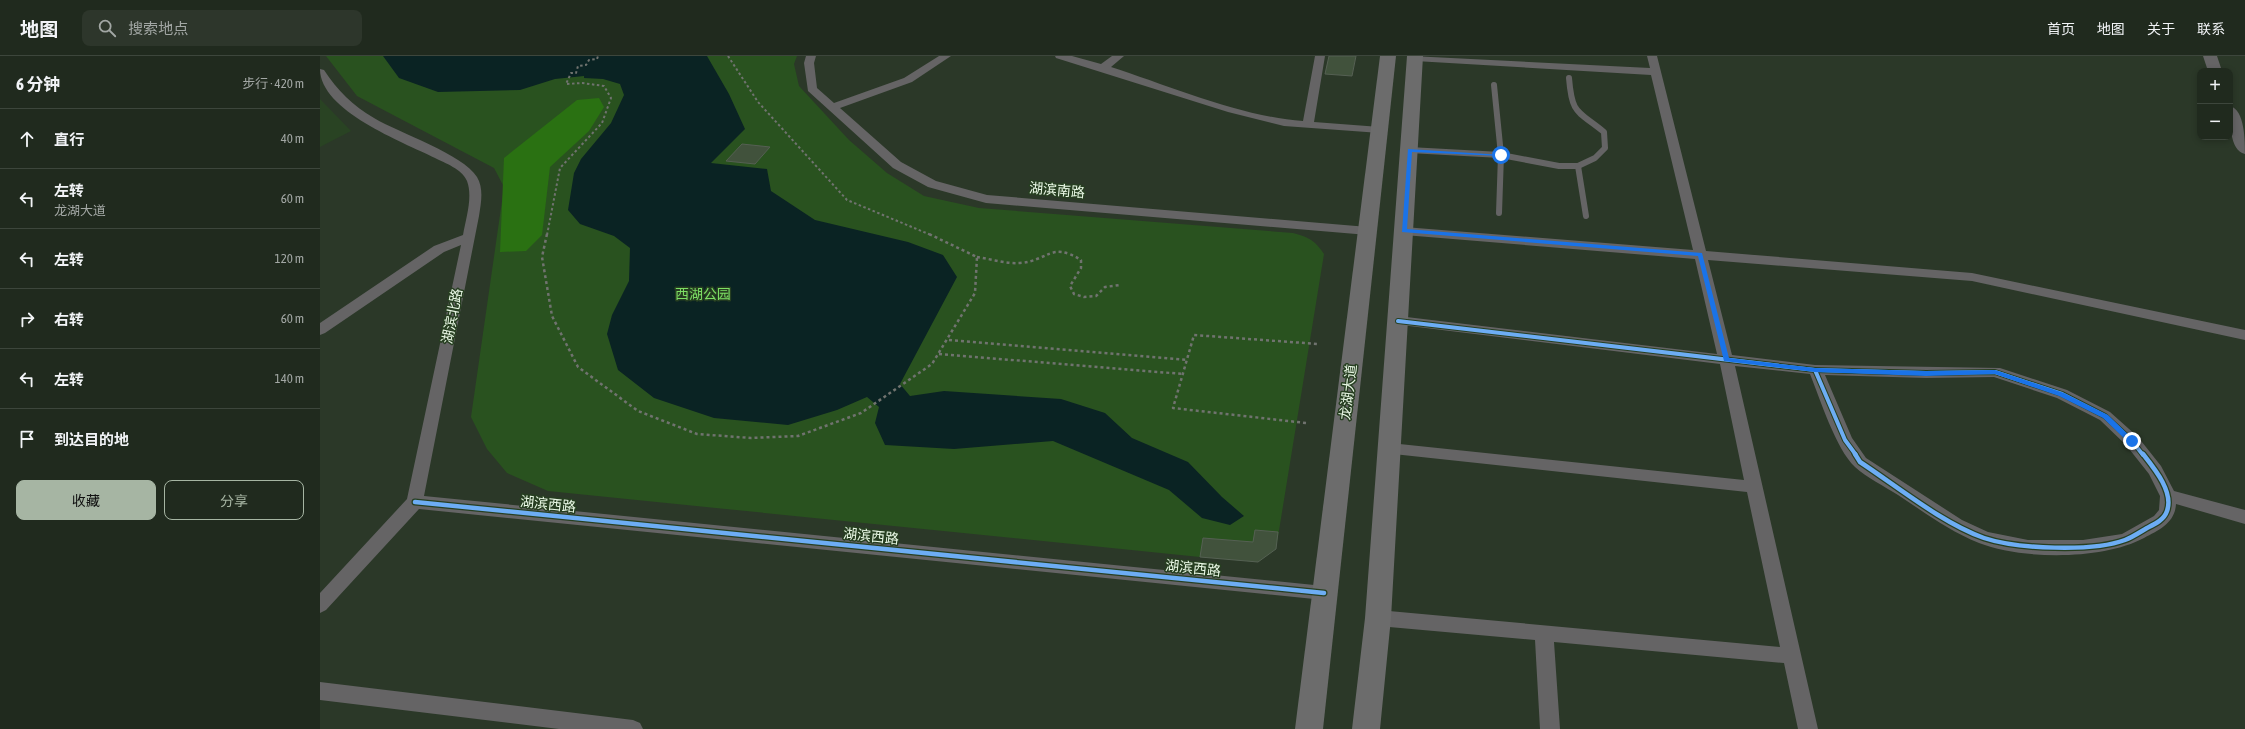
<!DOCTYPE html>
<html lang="zh">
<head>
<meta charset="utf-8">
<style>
	body { margin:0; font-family:"Asap Condensed","Noto Sans SC",sans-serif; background:#2d362b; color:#f1f3f6 }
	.controls { position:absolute; right:12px; top:12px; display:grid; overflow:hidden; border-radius:8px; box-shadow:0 2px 6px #0003 }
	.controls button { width:36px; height:36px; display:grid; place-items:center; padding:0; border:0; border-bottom:1px solid #3d463c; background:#202a1e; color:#f1f3f6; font:20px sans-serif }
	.stop { position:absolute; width:12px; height:12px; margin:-9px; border:3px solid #1a73e8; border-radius:50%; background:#fff }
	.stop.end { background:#1a73e8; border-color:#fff; box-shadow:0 1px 4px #0008 }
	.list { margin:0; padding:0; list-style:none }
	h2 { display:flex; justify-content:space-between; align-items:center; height:52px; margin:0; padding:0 16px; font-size:17px }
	h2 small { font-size:13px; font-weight:400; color:#a2a7a4 }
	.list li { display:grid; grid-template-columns:26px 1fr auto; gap:12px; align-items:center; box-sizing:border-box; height:60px; padding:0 16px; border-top:1px solid #3d463c }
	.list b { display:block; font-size:15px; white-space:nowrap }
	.list p { margin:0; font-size:13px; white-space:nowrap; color:#a2a7a4 }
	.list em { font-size:13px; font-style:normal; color:#a2a7a4 }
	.actions { display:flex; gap:8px; padding:12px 16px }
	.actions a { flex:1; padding:9px 0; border:1px solid #a6b5a3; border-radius:8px; text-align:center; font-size:14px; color:#a6b5a3 }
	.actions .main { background:#a6b5a3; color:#111 }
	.icon { flex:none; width:22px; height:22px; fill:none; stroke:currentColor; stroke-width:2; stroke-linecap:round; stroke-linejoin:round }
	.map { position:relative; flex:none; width:1925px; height:673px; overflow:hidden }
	header { display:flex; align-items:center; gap:24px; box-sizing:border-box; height:56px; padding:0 20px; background:#202a1e; border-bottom:1px solid #3d463c }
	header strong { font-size:19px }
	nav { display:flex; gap:22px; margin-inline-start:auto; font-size:14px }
	.search { width:280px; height:36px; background:#2d362b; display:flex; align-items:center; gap:10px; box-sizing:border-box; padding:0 14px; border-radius:8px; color:#a2a7a4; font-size:15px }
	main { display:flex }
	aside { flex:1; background:#202a1e }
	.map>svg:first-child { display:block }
</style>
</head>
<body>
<header>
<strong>地图</strong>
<div class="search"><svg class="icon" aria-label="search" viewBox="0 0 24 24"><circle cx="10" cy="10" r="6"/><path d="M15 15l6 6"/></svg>搜索地点</div>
<nav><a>首页</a><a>地图</a><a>关于</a><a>联系</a></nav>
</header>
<main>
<aside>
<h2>6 分钟<small>步行 · 420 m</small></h2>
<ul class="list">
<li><svg class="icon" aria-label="ahead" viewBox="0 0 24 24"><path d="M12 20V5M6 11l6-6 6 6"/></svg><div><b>直行</b></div><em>40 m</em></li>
<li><svg class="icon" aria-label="left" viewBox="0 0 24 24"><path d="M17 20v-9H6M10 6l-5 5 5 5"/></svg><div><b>左转</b><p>龙湖大道</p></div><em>60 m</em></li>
<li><svg class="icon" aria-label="left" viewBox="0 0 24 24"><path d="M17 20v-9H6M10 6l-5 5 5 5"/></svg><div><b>左转</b></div><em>120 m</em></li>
<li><svg class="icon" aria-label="right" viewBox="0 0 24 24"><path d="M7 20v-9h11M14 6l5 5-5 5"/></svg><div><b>右转</b></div><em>60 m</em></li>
<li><svg class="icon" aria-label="left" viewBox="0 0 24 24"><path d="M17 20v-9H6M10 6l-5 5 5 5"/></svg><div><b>左转</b></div><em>140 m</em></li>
<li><svg class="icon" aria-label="arrive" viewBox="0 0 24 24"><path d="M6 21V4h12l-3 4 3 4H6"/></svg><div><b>到达目的地</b></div></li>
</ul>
<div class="actions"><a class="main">收藏</a><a>分享</a></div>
</aside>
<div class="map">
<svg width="1925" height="673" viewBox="0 0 1925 673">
	<rect width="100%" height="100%" fill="#2b3828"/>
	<polygon fill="#294323" points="0,43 31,75 0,91"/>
	<path fill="#29521f" d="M 6,0 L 477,0 L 474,8 L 479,30 L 529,84 L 567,117 L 604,140 L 659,152 L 973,177 C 988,181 995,184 1004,198 L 956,493 L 938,506 L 880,501 L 228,435 L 187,417 L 167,393 L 151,361 L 184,131 L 174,112 L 37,40 Z"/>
	<polygon fill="#2a7112" points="279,42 284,51 269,75 230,111 222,179 206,195 180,196 184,102 257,44"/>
	<polygon fill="#0a2323" points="63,0 387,0 409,38 425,73 391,107 447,113 451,135 495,164 588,186 623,199 637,221 580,328 590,340 624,335 741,343 785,357 812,382 868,406 902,441 924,460 910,469 882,462 849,434 733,385 634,393 565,389 555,367 559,351 547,341 517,354 468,369 394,362 334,342 298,314 287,278 292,259 309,225 310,192 294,180 260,168 248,154 254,117 261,103 291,67 304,39 300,28 283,23 264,22 264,20 235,23 200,34 118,36 79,22"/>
	<g fill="#41523c" stroke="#556053">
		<polygon points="1009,0 1036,0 1032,20 1005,18"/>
		<polygon points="422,88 450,91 435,108 406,105"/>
		<polygon points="935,474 958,476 956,493 938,506 880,501 883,482 933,486"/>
	</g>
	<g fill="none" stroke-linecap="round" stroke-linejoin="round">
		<g stroke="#70736f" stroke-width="2" stroke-dasharray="2.5 2.5" stroke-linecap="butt">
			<polyline points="408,0 438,46 527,144 611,179"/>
			<polyline points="227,179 240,112 282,67 291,42 284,30 262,27 246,28 251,17 256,17 258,10 266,9 269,4 277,3 278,0"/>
		</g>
		<g stroke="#70736f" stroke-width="2.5" stroke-dasharray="3 3" stroke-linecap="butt">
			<polyline points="227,178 222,201 232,260 258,311 318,355 377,378 431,382 478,380 541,357 612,308 655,237 657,201 609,178"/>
			<path d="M 657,201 C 671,203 686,208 700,207 C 728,205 731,185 761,204 L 761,212 L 750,230 L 754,238 L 764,241 L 776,240 L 785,231 L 800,229"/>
			<polyline points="629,284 867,304"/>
			<polyline points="619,298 863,318"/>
			<polyline points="986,367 853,352 874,279 998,288"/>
		</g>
		<g stroke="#656465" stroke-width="6">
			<polyline points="1174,29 1181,99 1179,157"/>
			<path d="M 1089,94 L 1181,99 L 1239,110 L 1258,110 L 1275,102 L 1285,92 L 1284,76 C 1257,54 1252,59 1249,22"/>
			<polyline points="1258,110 1266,160"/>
		</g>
		<g fill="#656465" fill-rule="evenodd">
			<polygon points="486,0 496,0 494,7 497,32 514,47 584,22 619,0 631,0 592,26 520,52 581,106 616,125 667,139 1048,171 1054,175 1048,179 666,147 608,131 573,112 488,35 484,7"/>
			<path d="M 735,0 L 752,0 L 781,8 L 792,0 L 804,0 L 791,11 C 850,30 922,61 983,65 L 995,0 L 1005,0 L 994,66 L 1060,71 L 1066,74 L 1060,77 L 964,70 L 908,56 L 736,2 Z"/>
			<path d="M 1091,0 L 1330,12 L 1327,0 L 1337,0 L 1386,195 L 1652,217 L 1925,274 L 1925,284 L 1652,225 L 1388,204 L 1412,299 L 1495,309 L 1680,312 L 1747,334 L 1790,356 L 1818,381 L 1841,410 L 1854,435 L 1925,454 L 1925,468 L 1856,448 C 1855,467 1839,474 1824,482 C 1783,504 1703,504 1659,487 C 1629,475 1604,456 1578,439 C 1564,430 1547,422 1535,411 C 1516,393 1500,343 1490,318 L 1415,310 L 1498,673 L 1478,673 L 1464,607 L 1234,586 L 1240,673 L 1220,673 L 1215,584 L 1058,570 L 1052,567 L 1049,562 L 1052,557 L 1058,554 L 1460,591 L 1427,436 L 1064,397 L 1062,393 L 1064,389 L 1070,387 L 1424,424 L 1400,308 L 1073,268 L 1071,265 L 1073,262 L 1078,260 L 1397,298 L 1375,203 L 1084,179 L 1078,175 L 1084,171 L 1373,194 L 1331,19 L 1095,5 L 1091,4 ZM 1505,319 L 1606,322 L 1674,321 L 1737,342 L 1780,364 L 1806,389 L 1829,418 L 1840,440 L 1839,454 L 1834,460 L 1802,478 L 1763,484 L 1708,484 L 1668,476 L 1642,464 L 1546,402 L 1532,382 Z"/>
			<path d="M 0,13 L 4,14 C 17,34 33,50 54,62 C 79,77 143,98 157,121 C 164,133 161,147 159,160 L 104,440 L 1004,530 L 1010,532 L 1013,537 L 1010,542 L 1004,544 L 99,453 L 6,554 L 0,557 L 0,537 L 87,443 L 141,189 L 124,196 L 5,277 L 0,279 L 0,267 L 114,190 L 143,179 C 146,162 153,141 147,125 C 142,113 125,107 115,102 C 83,86 0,55 0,13 Z"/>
			<polygon points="0,626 313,664 320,667 323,673 239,673 0,644"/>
		</g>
		<g fill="#656465" fill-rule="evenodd">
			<polygon points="1883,0 1897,0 1902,15 1888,15"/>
			<path d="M 1910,50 C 1925,54 1925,85 1925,98 C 1909,95 1910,63 1910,50 Z"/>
		</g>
		<g fill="#6c6c6c" fill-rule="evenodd">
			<polygon points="1060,0 1076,0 1003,673 975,673"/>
			<polygon points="1087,0 1103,0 1071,562 1060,673 1032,673 1045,562"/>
		</g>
		<defs>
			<g id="cycleway-far1">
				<polyline points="1078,265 1495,314"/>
				<polyline points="1495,314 1606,317 1675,316 1742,338 1785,360 1812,385 1823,399"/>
				<polyline points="1495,314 1525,384 1536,399"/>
			</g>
			<g id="cycleway">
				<path d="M 1535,398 L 1540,406 C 1578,431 1622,467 1664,482 C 1697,493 1773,496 1805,484 C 1813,481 1820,476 1827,472 C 1835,468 1844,464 1847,455 C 1854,436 1834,412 1823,398"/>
				<polyline points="95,446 1004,537"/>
			</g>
		</defs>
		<use href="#cycleway-far1" stroke="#273f21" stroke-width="6"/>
		<use href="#cycleway" stroke="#273f21" stroke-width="7"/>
		<use href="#cycleway-far1" stroke="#6dadf4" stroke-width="4"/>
		<use href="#cycleway" stroke="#6dadf4" stroke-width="4.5"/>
	</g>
	<polygon fill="#1a73e8" points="1088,93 1183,99 1181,100 1092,96 1087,173 1382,197 1409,302 1495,312 1606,315 1675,314 1744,337 1788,359 1815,385 1809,387 1783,362 1739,340 1675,318 1606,320 1495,316 1404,305 1378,200 1082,176"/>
	<g text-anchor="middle" stroke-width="3" stroke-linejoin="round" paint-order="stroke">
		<g font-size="14" fill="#e9f8e5" stroke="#273f21">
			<text transform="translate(737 134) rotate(5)" y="5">湖滨南路</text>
			<text transform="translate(132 260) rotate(-79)" y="5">湖滨北路</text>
			<text transform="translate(1028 336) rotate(-83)" y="5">龙湖大道</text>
			<text transform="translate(228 448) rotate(6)" y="5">湖滨西路</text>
			<text transform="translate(551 480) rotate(6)" y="5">湖滨西路</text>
			<text transform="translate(873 512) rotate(6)" y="5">湖滨西路</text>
		</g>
		<g font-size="14" fill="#7cdf64" stroke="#273f21">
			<text x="383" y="243">西湖公园</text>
		</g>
	</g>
</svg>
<div class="controls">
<button>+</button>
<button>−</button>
</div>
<div class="stop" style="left:1181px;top:99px"></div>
<div class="stop end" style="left:1812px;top:385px"></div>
</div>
</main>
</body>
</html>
